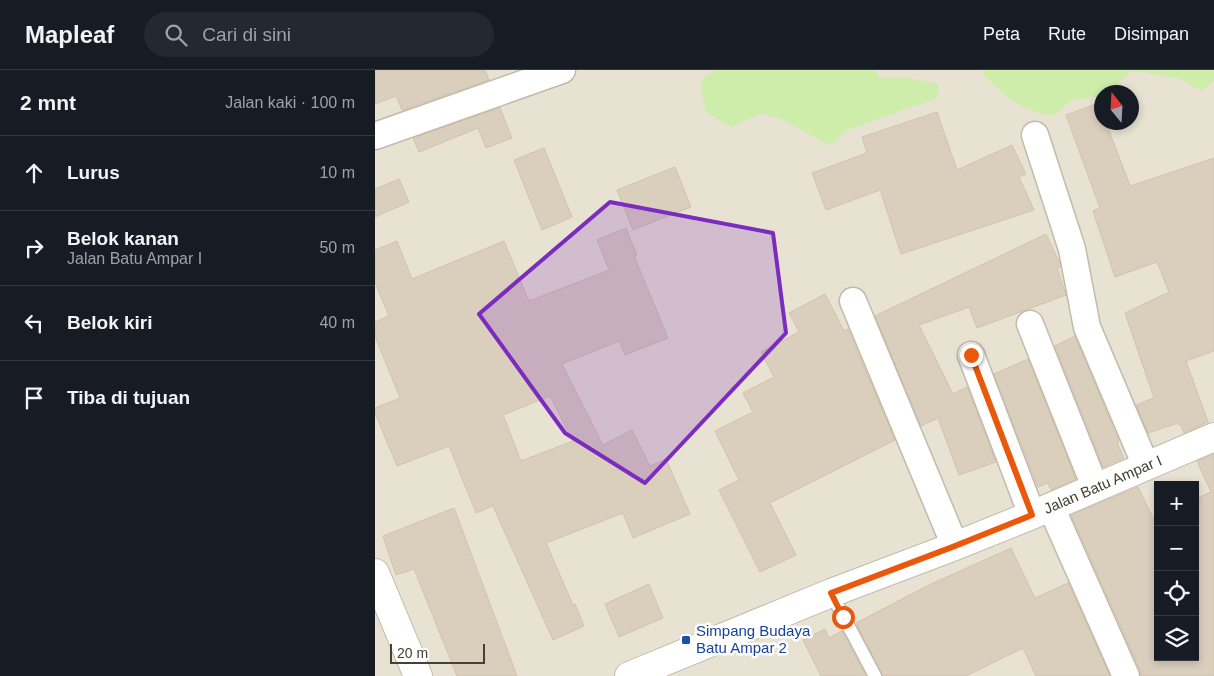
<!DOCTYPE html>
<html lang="id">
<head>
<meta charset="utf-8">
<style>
	body { margin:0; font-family:Helvetica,sans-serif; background:#242831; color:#f1f3f6 }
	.controls { position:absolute; right:15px; bottom:15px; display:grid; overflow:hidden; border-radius:0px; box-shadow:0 2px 8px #0003 }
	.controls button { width:45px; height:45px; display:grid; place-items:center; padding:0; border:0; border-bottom:1px solid #363941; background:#171b24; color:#f1f3f6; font:25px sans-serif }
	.compass { position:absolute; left:719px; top:15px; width:45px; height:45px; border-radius:50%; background:#171b24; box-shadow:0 2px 8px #0003; rotate:342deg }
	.scale { position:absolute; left:15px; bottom:12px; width:95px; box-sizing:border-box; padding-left:5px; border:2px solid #474034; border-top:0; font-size:14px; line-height:18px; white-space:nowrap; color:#474034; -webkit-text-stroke:4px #fff; paint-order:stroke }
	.stop { position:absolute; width:15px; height:15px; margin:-11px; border:4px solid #ea580c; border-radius:50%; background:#fff }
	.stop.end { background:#ea580c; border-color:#fff; box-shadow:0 1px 5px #0008 }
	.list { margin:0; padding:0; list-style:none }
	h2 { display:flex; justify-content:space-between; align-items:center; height:65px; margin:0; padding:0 20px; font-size:21px }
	h2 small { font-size:16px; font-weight:400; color:#9ea1a6 }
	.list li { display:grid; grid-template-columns:32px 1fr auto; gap:15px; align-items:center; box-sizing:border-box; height:75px; padding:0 20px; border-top:1px solid #363941 }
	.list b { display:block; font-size:19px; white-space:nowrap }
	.list p { margin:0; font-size:16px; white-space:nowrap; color:#9ea1a6 }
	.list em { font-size:16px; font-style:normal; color:#9ea1a6 }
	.icon { flex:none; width:28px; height:28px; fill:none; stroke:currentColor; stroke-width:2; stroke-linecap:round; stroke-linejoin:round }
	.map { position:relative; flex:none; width:839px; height:606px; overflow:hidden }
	header { display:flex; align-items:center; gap:30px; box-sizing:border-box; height:70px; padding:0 25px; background:#171b24; border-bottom:1px solid #363941 }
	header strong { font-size:24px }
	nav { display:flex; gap:28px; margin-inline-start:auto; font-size:18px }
	.search { width:350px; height:45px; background:#242831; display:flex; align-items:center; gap:12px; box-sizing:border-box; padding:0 18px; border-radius:28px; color:#9ea1a6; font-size:19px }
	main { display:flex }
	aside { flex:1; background:#171b24 }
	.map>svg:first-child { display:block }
</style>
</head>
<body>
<header>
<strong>Mapleaf</strong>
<div class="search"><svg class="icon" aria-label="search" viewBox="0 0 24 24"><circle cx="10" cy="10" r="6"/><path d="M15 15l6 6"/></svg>Cari di sini</div>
<nav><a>Peta</a><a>Rute</a><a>Disimpan</a></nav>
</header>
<main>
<aside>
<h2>2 mnt<small>Jalan kaki · 100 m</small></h2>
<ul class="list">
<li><svg class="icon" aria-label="ahead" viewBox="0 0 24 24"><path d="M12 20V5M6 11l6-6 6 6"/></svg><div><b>Lurus</b></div><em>10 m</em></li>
<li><svg class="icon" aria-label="right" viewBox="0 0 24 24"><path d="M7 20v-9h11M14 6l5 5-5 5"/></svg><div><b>Belok kanan</b><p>Jalan Batu Ampar I</p></div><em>50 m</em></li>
<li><svg class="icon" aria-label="left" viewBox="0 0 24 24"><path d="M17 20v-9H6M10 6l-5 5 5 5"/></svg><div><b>Belok kiri</b></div><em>40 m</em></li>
<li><svg class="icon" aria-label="arrive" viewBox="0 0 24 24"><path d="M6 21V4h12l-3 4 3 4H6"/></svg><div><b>Tiba di tujuan</b></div></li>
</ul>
</aside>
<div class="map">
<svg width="839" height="606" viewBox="0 0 839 606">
	<rect width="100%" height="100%" fill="#f4f0e5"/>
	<path fill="#e8e2d3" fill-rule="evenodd" d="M 0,0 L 839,0 L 839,606 L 0,606 ZM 726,22 L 756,22 L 756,52 L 726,52 ZM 783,415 L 820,415 L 820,587 L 783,587 Z"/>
	<g fill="#ceecaa">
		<polygon points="342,0 499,0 504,8 534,8 564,14 562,28 472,60 456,76 410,51 387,43 356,57 331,42 325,19 330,6"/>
		<path d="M 608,0 L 839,0 L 839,10 L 827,21 L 803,8 L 757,1 L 743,12 L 754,22 L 726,22 L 726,26 L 697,30 L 678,46 C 643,38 634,30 609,5 Z"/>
	</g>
	<g fill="#dacebd" stroke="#d2c3ac" fill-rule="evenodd">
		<polygon points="0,0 110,0 114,10 27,40 21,26 0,34"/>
		<polygon points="724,33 726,40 726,52 731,52 755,116 839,88 839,281 811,291 833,352 809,363 805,354 803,355 803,353 773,363 761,335 779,328 750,243 794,222 782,192 740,207 718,141 725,138 691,45"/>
		<polygon points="125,38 137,68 111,78 103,58 44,82 38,68"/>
		<polygon points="562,42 582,100 637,75 651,104 644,107 659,140 526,184 505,120 451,140 437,103 492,83 487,67"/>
		<polygon points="169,78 197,147 167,160 139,90"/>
		<polygon points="300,97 316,137 258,160 242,120"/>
		<polygon points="24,109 34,132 0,147 0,119"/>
		<path d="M 251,158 L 262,185 L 259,186 L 293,268 L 250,285 L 244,271 L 187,294 L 228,375 L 257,360 L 275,396 L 291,389 L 315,444 L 258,468 L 248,443 L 171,473 L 198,535 L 200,534 L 209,556 L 178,570 L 118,436 L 101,443 L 74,376 L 22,396 L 0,343 L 0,338 L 25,328 L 0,266 L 0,252 L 14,246 L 0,213 L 0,180 L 22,171 L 37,209 L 129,171 L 154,231 L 234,200 L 222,170 ZM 175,326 L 198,371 L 146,391 L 128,345 Z"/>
		<polygon points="671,164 685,194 685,197 682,198 691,225 602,258 594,237 544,255 578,324 592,317 621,392 584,405 563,348 546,356 500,246"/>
		<polygon points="450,224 469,261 473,259 520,370 395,433 421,485 385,502 344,420 364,410 340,361 378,342 368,323 399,307 386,282 424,262 414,243"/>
		<polygon points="700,266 744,372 742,373 749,388 728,397 680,276"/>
		<polygon points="653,289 701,409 676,420 673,413 663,417 619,304"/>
		<polygon points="839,384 839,606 766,606 765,600 696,445 763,417 778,448 783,446 783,587 820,587 820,429 836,422 822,391"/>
		<polygon points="79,438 142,606 82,606 39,499 21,505 8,466"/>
		<polygon points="636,478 660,528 693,513 735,606 661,606 648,578 591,606 508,606 481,553 554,515"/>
		<polygon points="274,514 288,548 244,567 230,534"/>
		<polygon points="450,559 454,568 467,561 491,606 446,606 428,570"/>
	</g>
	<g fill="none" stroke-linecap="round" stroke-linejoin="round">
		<defs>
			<polyline id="service" points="456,523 500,606"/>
			<g id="minor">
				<polyline points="660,65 697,179 712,257 771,396"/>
				<polyline points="0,66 187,0"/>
				<polyline points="478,231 580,476"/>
				<polyline points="655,254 720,417"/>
				<polyline points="596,285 657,445"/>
				<polyline points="676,437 751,606"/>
			</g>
			<g id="tertiary">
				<polyline points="0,503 43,606"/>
				<path id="s1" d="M 254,606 L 456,523 L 580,476 L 657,445 L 839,367"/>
			</g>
		</defs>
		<use href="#service" stroke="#c3baaa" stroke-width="15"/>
		<use href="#minor" stroke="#c3baaa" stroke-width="29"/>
		<use href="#tertiary" stroke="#c3baaa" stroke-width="30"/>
		<use href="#service" stroke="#fff" stroke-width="12"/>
		<use href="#minor" stroke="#fff" stroke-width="26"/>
		<use href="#tertiary" stroke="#fff" stroke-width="28"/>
	</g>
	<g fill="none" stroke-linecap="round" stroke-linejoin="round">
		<polyline stroke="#ea580c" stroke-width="6" points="468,547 456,523 580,476 657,445 596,285"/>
	</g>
	<path fill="#7b2cbf" fill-opacity="0.2" stroke="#7b2cbf" stroke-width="4" stroke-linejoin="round" d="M 235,132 L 398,163 L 411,263 L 270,413 L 190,363 L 104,244 Z"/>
	<rect fill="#1a4fb4" stroke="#fff" stroke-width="2" x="306" y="565" width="10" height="10" rx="2.5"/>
	<g text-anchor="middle" stroke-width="5" stroke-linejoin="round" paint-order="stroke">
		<g font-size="15" fill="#474034" stroke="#fff">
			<text dy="5" stroke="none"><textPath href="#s1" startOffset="511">Jalan Batu Ampar I</textPath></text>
		</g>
		<g font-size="15" fill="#164399" stroke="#fff" text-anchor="start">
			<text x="321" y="566">Simpang Budaya<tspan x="321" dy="17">Batu Ampar 2</tspan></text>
		</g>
	</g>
</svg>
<div class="controls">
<button>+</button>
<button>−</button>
<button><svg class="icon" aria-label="locate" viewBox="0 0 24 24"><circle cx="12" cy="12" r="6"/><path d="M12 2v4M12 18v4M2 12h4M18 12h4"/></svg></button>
<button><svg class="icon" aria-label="layers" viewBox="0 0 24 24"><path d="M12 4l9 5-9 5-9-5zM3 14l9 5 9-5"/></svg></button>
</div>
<svg class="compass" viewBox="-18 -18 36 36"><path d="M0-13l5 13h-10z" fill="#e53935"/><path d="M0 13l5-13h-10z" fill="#9ea1a6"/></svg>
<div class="scale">20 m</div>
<div class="stop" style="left:468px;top:547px"></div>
<div class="stop end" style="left:596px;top:285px"></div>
</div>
</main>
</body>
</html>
